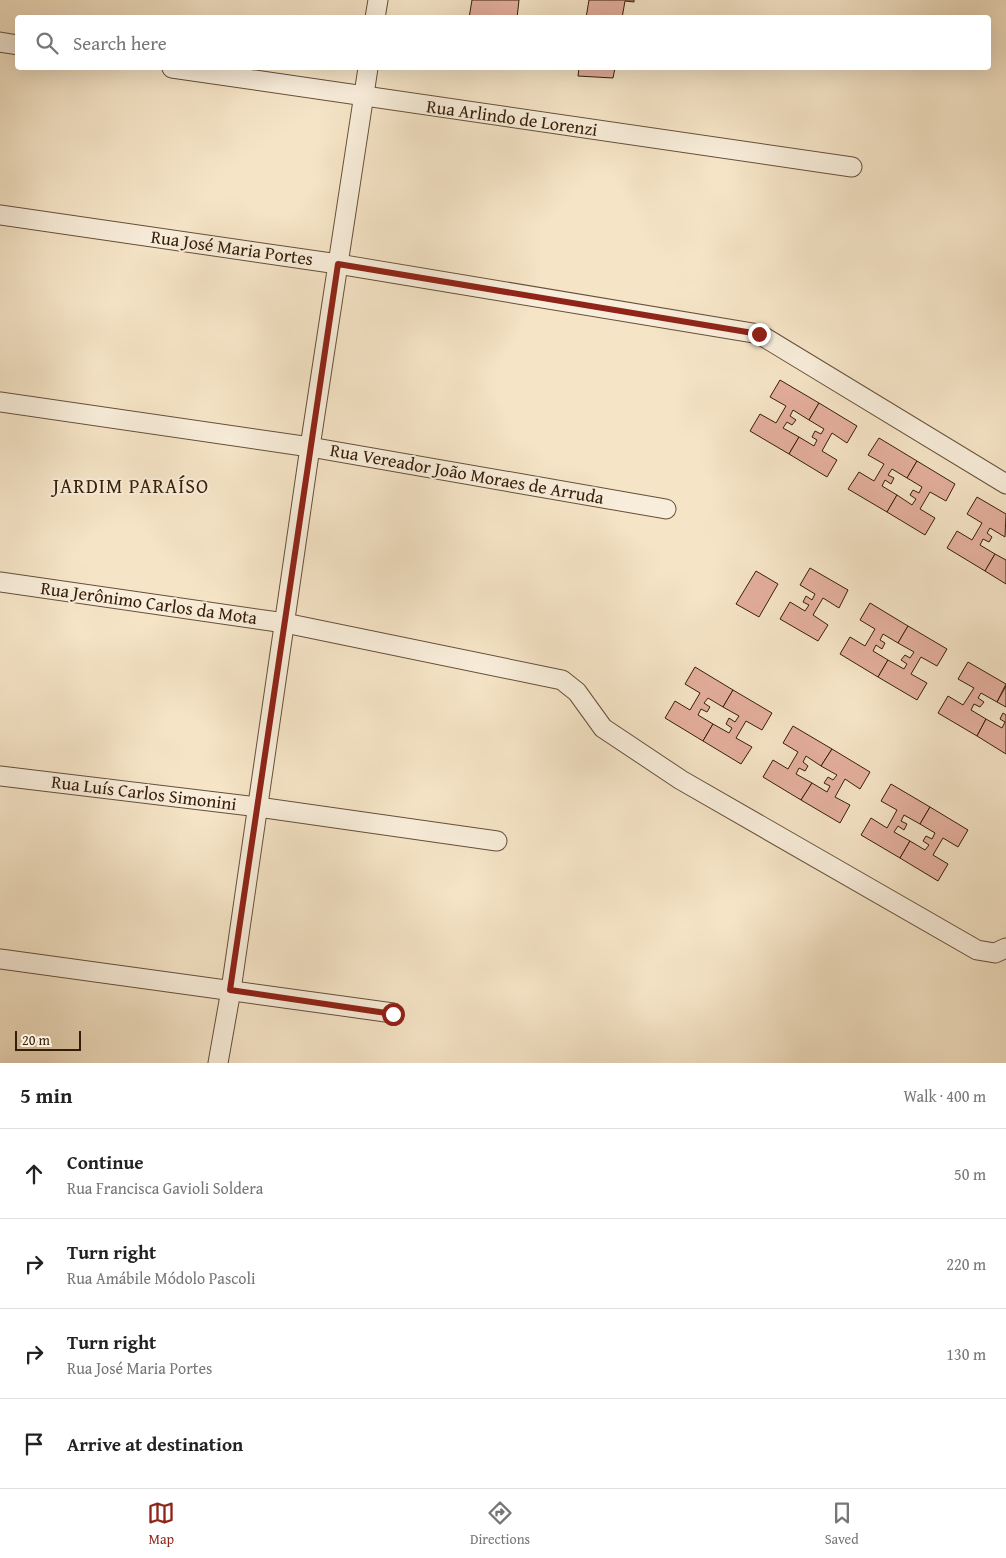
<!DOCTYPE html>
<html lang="en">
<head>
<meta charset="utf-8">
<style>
	body { margin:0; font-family:"Gentium Book Plus",serif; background:#f2f2f2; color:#222 }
	.scale { position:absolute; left:15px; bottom:12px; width:66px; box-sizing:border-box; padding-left:5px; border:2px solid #361d08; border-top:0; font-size:14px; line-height:18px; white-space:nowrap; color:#361d08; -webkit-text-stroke:4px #f8edda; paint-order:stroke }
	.stop { position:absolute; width:15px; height:15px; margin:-11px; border:4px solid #8f2418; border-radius:50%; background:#fff }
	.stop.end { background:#8f2418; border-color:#fff; box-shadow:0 1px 5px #0008 }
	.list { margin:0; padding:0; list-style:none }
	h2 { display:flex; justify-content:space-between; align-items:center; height:65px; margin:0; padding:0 20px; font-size:21px }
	h2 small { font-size:16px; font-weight:400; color:#767676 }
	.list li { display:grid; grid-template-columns:32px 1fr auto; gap:15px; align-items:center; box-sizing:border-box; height:90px; padding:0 20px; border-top:1px solid #e0e0e0 }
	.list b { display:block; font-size:19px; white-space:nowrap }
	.list p { margin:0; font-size:16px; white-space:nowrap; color:#767676 }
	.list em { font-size:16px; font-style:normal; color:#767676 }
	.icon { flex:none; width:28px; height:28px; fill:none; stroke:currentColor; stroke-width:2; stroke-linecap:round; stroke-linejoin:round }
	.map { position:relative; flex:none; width:1006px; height:1063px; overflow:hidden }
	.search { position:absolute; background:#fff; box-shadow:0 5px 20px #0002; left:15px; right:15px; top:15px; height:55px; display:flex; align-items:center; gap:12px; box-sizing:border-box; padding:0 18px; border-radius:5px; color:#767676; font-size:19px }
	.sheet { height:425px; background:#fff }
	nav { display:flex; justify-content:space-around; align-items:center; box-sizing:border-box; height:70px; border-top:1px solid #e0e0e0; background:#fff; font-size:14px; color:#767676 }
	nav a { display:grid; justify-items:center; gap:2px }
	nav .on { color:#8f2418 }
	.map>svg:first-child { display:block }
</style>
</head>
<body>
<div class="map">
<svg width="1006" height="1063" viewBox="0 0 1006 1063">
	<rect width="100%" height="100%" fill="#f5e4c6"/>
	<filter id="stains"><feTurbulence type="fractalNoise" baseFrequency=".004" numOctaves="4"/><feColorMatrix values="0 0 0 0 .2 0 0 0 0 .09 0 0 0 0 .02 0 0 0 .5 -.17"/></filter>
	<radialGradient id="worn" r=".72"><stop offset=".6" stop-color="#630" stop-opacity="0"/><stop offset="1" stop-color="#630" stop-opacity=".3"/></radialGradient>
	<g fill="#e4af9d" stroke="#361d08">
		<polygon points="472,0 519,0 517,18 469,18"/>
		<polygon points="589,0 634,0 634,2 625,1 622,18 586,18"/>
		<polygon points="579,68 615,68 613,78 578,76"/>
		<polygon points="780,380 819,403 809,420 793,410 790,416 796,420 792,425 787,422 783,428 799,437 789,454 750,431 760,414 776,423 786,406 770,397"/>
		<polygon points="819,403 857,426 847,443 832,433 822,451 837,460 827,477 789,454 799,437 814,446 817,440 812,437 815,431 821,434 824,429 809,420"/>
		<polygon points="879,438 917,461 907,478 892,469 888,475 894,478 891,484 885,480 882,486 897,495 887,512 848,489 859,472 874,481 884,464 868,455"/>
		<polygon points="917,461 955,484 946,501 930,492 920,509 935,518 925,535 887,512 897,495 912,505 916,499 910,495 913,490 919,493 922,487 907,478"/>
		<polygon points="977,497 1006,514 1005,537 990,528 987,533 992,537 989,542 983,539 980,545 995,554 985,571 947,548 957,531 972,540 982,523 967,514"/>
		<polygon points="995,554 1006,560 1006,584 985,571"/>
		<polygon points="810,568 848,590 839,608 823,598 813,615 828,625 818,641 780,619 790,602 805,611 809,605 803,602 806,596 812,600 815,594 800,585"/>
		<polygon points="756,571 778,584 759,617 736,604"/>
		<polygon points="870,603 908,626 898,643 883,634 880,640 885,643 882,649 876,645 873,651 888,660 878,677 840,654 850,637 865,646 875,629 860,620"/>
		<polygon points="908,626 947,649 937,666 921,657 911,674 927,683 917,700 878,677 888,660 904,669 907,664 901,660 905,655 910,658 914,652 898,643"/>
		<polygon points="968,662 1006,684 997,702 981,693 978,698 984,702 980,707 974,704 971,710 986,719 977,736 938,713 948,696 963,705 974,688 958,679"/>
		<polygon points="695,667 733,690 723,707 708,698 704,703 710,707 707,712 701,709 698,715 713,724 703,741 665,718 675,701 690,710 700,693 685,684"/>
		<polygon points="1006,686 1006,707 997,702"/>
		<polygon points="733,690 772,713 762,730 746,721 736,738 752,747 741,764 703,741 713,724 729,733 732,728 726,724 729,718 735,722 739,716 723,707"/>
		<polygon points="1003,713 1006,715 1006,754 977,736 986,719 1002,728 1005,722 1000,719"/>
		<polygon points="793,726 832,749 821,766 806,756 803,762 808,766 805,771 799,768 796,774 812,783 801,800 763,777 773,760 788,769 798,752 783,743"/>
		<polygon points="832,749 870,772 860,789 845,779 835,797 850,805 840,823 801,800 812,783 827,792 830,786 824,783 828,777 833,780 837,775 821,766"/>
		<polygon points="891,784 930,807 920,824 904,815 901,821 907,824 904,830 898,826 894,832 910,841 900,858 861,835 871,818 887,828 897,810 881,801"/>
		<polygon points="930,807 968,830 958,847 943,838 933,855 948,864 938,881 900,858 910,841 925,850 929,845 923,841 926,836 932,839 935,833 920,824"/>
	</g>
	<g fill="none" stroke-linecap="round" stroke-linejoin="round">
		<defs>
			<g id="minor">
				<polyline points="375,18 378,0"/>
				<polyline points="0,42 18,45"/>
				<polyline points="172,68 852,167"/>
				<polyline points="0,215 338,264 759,334 1006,484"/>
				<polyline points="0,402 310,447 666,509"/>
				<polyline points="0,582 285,623 562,680 577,692 603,728 681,780 977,950 995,953 1006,948"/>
				<polyline points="0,776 258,807 497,841"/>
				<polyline points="0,959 393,1013"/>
				<polyline points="218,1063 231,990 310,447 368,68"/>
			</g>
		</defs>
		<use href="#minor" stroke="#664f38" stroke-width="21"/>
		<use href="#minor" stroke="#f8edda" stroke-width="19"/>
	</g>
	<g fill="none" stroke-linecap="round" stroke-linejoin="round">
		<polyline stroke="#8f2418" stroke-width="6" points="393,1014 230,990 338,264 759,334"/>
	</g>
	<g text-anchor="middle" stroke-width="4" stroke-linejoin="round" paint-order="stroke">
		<g font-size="18" fill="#361d08" stroke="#f8edda">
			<text transform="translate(512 118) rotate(8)" y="6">Rua Arlindo de Lorenzi</text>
			<text transform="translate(232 248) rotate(8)" y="6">Rua José Maria Portes</text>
			<text transform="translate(467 474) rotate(10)" y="6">Rua Vereador João Moraes de Arruda</text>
			<text transform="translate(149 603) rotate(8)" y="6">Rua Jerônimo Carlos da Mota</text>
			<text transform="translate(144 793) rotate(7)" y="6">Rua Luís Carlos Simonini</text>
		</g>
		<g font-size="20" letter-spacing="1" fill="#361d08" stroke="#f8edda">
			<text x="131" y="493">JARDIM PARAÍSO</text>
		</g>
	</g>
	<rect width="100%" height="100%" filter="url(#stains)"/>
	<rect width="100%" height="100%" fill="url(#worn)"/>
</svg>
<div class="scale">20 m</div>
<div class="stop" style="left:393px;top:1014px"></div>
<div class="stop end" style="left:759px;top:334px"></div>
<div class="search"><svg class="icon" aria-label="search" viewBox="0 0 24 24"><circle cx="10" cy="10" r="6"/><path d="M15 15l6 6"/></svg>Search here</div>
</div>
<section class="sheet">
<h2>5 min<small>Walk · 400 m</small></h2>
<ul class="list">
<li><svg class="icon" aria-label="ahead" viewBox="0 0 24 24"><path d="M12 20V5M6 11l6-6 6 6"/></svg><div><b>Continue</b><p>Rua Francisca Gavioli Soldera</p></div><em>50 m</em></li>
<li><svg class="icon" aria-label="right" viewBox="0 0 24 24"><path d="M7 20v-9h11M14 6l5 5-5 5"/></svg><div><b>Turn right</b><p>Rua Amábile Módolo Pascoli</p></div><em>220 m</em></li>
<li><svg class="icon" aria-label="right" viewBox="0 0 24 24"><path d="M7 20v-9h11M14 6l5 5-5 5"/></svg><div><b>Turn right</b><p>Rua José Maria Portes</p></div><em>130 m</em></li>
<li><svg class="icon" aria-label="arrive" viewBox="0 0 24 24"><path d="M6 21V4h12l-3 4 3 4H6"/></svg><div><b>Arrive at destination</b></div></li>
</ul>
</section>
<nav>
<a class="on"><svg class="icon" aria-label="map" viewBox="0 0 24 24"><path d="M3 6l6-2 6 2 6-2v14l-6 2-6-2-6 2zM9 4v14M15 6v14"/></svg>Map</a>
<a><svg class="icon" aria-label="directions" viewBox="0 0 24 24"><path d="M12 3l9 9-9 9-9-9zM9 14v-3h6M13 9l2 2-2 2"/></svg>Directions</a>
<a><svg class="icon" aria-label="saved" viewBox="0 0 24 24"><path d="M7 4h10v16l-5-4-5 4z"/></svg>Saved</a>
</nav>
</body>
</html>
